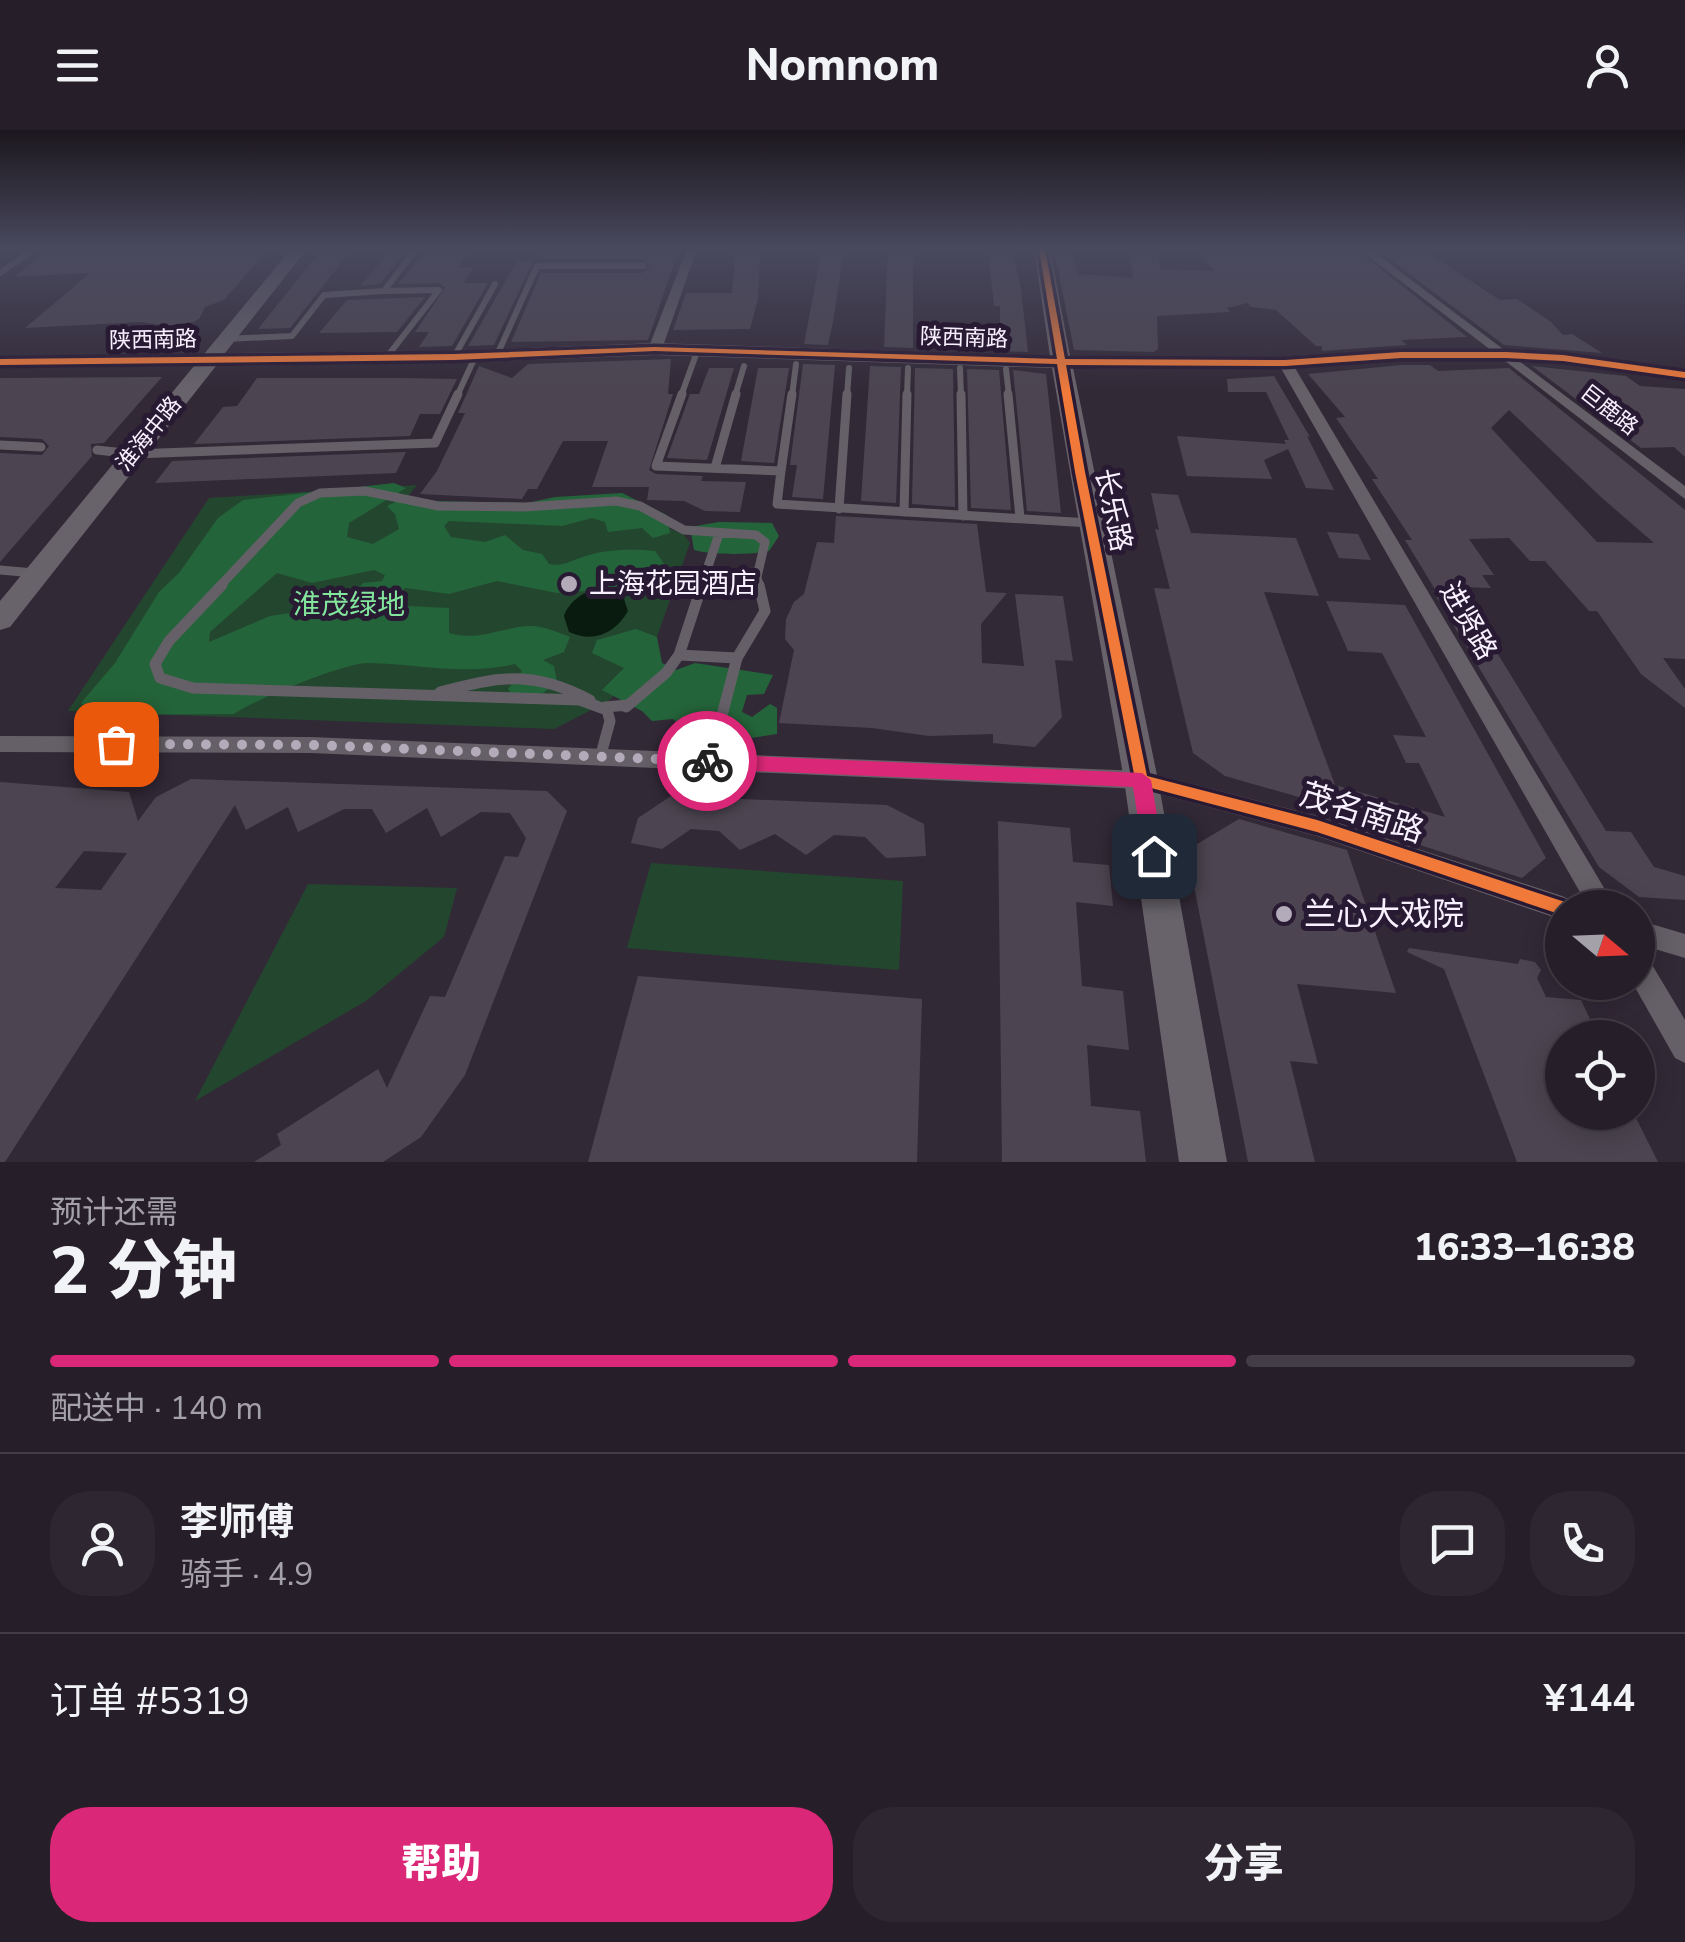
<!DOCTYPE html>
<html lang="zh">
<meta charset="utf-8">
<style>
body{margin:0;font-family:"Nunito Sans","Noto Sans SC",sans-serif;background:#2e2731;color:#f1f3f6;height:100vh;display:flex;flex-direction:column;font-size:38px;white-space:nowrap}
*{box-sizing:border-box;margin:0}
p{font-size:32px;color:#a4a2a8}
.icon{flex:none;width:55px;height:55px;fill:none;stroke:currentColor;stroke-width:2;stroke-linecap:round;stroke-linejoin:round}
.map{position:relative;height:1032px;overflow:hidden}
.details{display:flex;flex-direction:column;background:#261f29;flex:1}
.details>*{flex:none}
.needle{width:65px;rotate:109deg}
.tools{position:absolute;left:1545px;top:760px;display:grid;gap:20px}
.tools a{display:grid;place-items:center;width:110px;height:110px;border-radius:50%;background:#261f29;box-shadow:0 5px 25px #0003,0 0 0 2px #423d46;font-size:50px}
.pin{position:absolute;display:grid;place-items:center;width:85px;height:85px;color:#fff;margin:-42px;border-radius:20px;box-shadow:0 5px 15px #0006}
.courier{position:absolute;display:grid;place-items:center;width:100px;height:100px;margin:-50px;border:8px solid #db2777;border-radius:50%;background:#fff;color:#222;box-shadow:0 2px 12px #0007}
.summary em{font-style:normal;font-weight:800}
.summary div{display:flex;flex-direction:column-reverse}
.summary{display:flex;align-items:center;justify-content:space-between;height:170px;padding:0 50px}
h1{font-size:65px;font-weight:800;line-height:75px}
.bar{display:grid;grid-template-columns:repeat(4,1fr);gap:15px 10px;align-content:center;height:120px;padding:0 50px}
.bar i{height:12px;border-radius:8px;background:#423d46}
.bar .on{background:#db2777}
.bar p{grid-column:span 4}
.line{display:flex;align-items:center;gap:25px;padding:0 50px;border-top:2px solid #423d46}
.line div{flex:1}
.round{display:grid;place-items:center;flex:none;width:105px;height:105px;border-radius:40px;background:#2e2731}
.primary-button{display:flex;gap:20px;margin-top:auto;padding:20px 50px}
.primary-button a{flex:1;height:115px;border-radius:40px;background:#db2777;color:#fff;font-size:40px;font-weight:800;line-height:115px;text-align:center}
.primary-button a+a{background:#2e2731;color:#f1f3f6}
header{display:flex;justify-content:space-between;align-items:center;height:130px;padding:0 50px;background:#261f29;font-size:45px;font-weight:800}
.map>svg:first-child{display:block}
</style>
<header><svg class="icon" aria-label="menu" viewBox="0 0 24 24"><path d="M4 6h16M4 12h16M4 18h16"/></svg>Nomnom<svg class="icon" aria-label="person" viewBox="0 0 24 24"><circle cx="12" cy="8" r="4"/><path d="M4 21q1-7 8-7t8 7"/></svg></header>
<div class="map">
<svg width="1685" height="1032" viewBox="0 0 1685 1032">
<rect width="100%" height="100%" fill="#322937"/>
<path fill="#23472e" d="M417 355 404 371 637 383 684 405 690 413 646 538 607 572 554 599 68 581 209 368Z
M651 733 903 751 899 840 627 818Z
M308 754 457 758 444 807 366 871 195 971Z"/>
<path fill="#24643a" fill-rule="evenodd" d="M394 353 406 358 349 393 347 407 373 414 399 399 395 384 387 376 408 366 432 371 527 373 555 367 622 363 667 385 670 403 653 408 642 398 608 402 605 392 592 388 562 396 449 391 444 396 451 407 485 412 505 405 523 420 542 424 549 434C566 437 573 429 589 425 609 419 634 419 655 421L677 452 655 465 618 459 557 463 497 451 449 464 406 458 389 466 386 475 449 478V503C479 512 501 497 530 496 544 496 557 502 570 507L564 522 543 530 554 536 557 552 543 563 514 568 508 559 522 541 515 534C465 546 420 534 369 533 346 532 253 570 234 584L96 585 81 573 115 533 159 462 179 443 218 388 243 370ZM374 440 385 445 382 451 363 453 344 475 270 486 209 512 210 502 277 443 312 453Z
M719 392 772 393 779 406 769 421C751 425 712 425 694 420L690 397Z
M636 499 657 507 662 533 676 540 695 533 773 545 764 564 747 565 742 582 752 587 770 574 777 578V604L751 608 738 600 691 605 673 589 652 591 642 581 602 560 624 538 592 523 597 510Z"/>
<path fill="#081b0e" d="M609 457 627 462 624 469 628 481C615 504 593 513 569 502L564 486C570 468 591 457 609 457Z"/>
<path fill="#4c4551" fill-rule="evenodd" d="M50 119H268L224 170 205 177 199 189 193 192 167 196 141 192 25 198 90 143 14 147Z
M322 119H352L290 198 258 199Z
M546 119H679L648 210 511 212 541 143H643L650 137 643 129H538Z
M736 119H760L758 169 750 199 673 200 686 163H732Z
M822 119H844L833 192 828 215 804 214Z
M888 119H913V218L884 217Z
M988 119H1012L1021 159 1028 222 1000 221V176H994Z
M1054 119H1071L1078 144 1133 148 1129 119 1157 121 1161 139 1215 141 1193 119 1221 122 1355 119 1467 207 1401 210 1407 215 1322 221V216H1316L1276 180 1251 177 1248 173 1227 178 1230 182 1157 186 1158 219 1154 222 1074 220Z
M1376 119H1422L1500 170 1517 169 1551 192 1563 205 1572 204 1602 223 1504 215Z
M469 121 458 138 474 137 464 153H488L452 216 419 217 429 202H415L445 158 439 153 398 154 425 122Z
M387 125H403L380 154 360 156Z
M517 131H533L494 215 468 216Z
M425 167 397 202 319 203 347 170Z
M671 229 668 264H673L649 340 656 344 703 346 701 351 746 352 740 382 705 381 684 371 647 370 649 357H592L608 311H563L537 359H528L522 369 420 364 437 341 465 283H458L479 236 512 248 528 234Z
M803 234 835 235 823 369 792 367 797 335H790Z
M1401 235H1430L1438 241 1509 238 1685 380V529L1663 528 1685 559V578L1641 544 1597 481H1589L1545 431H1530L1509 408 1469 409 1494 445H1482L1491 458 1462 457 1499 517 1493 516 1606 701 1631 702 1654 737 1685 746V770L1639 767 1599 737 1433 461H1436L1405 410H1412L1372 349H1378L1336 288 1345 287 1308 244ZM1509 280 1601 367 1654 413 1597 412 1491 298Z
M870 236 901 237 896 373 861 371Z
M1532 236 1626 246 1640 256 1685 259V327L1674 317 1641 318Z
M709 238H734L707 330 667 328 690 264H699Z
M758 238H789L774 333 741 331Z
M915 238 953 239 955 377 912 374Z
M967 239 999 240 1011 380 971 378Z
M1013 240 1046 244 1061 383 1027 381Z
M1274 246 1310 307 1307 306 1334 360 1306 358 1288 319 1264 330 1272 349 1187 346 1177 306 1286 314 1284 310H1289L1266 262H1228L1227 249Z
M162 247 104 313 91 314 92 326 0 432V323L42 325 49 316 42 309 0 307V248Z
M257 248H402L457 249 440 284H420L410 306 194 314 223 277 237 276Z
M406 322 396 343 155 353 172 331Z
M1151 363 1178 365 1191 403 1296 408 1319 466 1264 462 1335 655 1445 687 1419 633H1406L1393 605 1426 607 1382 523 1348 521 1326 471 1405 475 1546 728 1522 748 1349 692 1344 680 1225 646 1193 623 1154 458 1170 459 1155 399 1159 400Z
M836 386 977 394 986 462 1007 463 981 494 982 533 1024 536 1015 464 1063 466 1073 531 1055 530 1062 587 1035 617 993 613V604L929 606 872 598 779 593 794 520 785 509 786 489 794 472 804 464 817 412 834 413Z
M1327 402 1358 404 1371 430 1339 428Z
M191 649 547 661 567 681 465 945 421 1007 383 1032H254L281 1015 277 1004 378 939 387 958 430 866 445 867 505 726 518 727 526 708 510 683 481 682 441 707 427 678 386 703 372 679H344L298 702 288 677 246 700 235 675 5 1032H0V652L129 662 138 691 156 667ZM84 721 127 723 101 760 55 758Z
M671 666 887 675 924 694 926 726 886 728 865 707 834 705 806 725 775 704 740 720 719 701 691 699 662 719 631 713 638 688Z
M1239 689 1347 720 1396 863 1297 854 1318 934 1290 931 1315 1032H1248L1187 720Z
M998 691 1070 698 1073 732 1109 735 1113 776 1076 772 1082 856 1123 861 1129 920 1087 915 1091 976 1140 981 1146 1032H1002Z
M1409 818 1518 834 1520 829 1535 832 1541 840 1537 848 1546 867 1581 870 1599 908H1562V982L1634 984 1658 1032H1517L1444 839 1407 822Z
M638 846 922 869 917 1032H588Z"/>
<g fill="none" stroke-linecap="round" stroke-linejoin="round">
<path stroke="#656067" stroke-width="6" d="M0 143 35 119
M384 161 439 160 386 228
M225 209 292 206 324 165 384 161 416 119
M498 223 537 136H643
M454 227 495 154
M960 238 961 266
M1006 239 1009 266
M457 266 476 225
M681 266 698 219
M735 266 744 236
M792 266 796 234
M847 266 849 238
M907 266 908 238"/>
<path stroke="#656067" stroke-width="9" d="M682 264 656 336 781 341 777 374 1090 393
M961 264 963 386
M1008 264 1020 388
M0 315 41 317
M97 320 133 324 435 313 458 264
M715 338 736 264
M781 341 792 264
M839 379 847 264
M904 382 907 264
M0 440 34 443
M706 445 757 447
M219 457 298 373 320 363 365 361 438 376 524 377 616 371 640 376 684 400 756 405 765 412 757 447 759 457
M701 457 719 404"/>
<path stroke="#656067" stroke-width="11" d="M222 455 169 511 155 534 160 548 193 558 580 570 607 580 610 591 600 628
M702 455 679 525 737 528
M440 562C500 546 533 540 590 570
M605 577 628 575
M626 577 666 543 679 525
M710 631 737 528 765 481 759 455"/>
<path fill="#656067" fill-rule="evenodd" d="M687 119H697L662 219 650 222 648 219Z
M1359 119H1370L1685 356V369Z
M1285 229 1292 233 1616 778H1589L1278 233Z
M0 606 311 607 1141 641 1317 686 1562 766 1571 770 1575 778H1562V790L1317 706 1141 659 311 623 0 622Z
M1638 790 1685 804V828L1638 814Z
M1638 824 1648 828 1685 890V933L1675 928 1632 852H1638Z"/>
<path fill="#68636b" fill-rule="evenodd" d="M291 119H307L225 223 454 221 655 213 1050 226 1034 119H1050L1070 226 1285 227 1401 219H1506L1563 222 1685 239V251L1563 234 1506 231H1401L1285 239 1073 238 1158 650 1227 1032H1179L1124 650 1052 238 655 225 454 233 216 236 10 497 0 500V471L194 236 0 238V226L204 224Z"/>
<defs>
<path id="cycleway" d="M1039 119H1045L1065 229 1285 230 1401 222H1506L1563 225 1685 242V248L1563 231 1506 228H1401L1285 236 1066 235 1085 342 1147 646 1317 690 1562 771 1568 773 1570 778H1562V785L1317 702 1136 654 1075 342 1057 234 655 221 454 230 0 235V229L454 224 655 217 1057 229Z"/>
</defs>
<use href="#cycleway" stroke="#291a33" stroke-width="7"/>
<use href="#cycleway" fill="#f17a3a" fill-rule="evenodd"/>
</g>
<linearGradient id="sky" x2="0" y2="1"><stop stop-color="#1c171e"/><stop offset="0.45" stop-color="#49495e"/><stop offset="1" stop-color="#49495e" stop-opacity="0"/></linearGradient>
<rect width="1685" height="263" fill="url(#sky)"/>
<path fill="#db2777" d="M707 624 1142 643 1151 650 1164 726 1154 735 1144 726 1133 657 707 639 698 631Z"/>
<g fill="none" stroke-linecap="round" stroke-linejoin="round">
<path stroke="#b3abb9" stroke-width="10" stroke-dasharray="0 18" d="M116 614 311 615 707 631"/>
</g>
<g fill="#b3abb9" stroke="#291a33" stroke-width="4">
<circle cx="569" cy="454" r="10"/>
<circle cx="1284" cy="784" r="10"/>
</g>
<g text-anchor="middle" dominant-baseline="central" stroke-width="10" stroke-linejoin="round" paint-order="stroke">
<g font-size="22" fill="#f8f1ff" stroke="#291a33">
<text transform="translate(964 208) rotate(2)">陕西南路</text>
<text transform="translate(153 210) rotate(-1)">陕西南路</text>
<text transform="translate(1609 280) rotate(38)">巨鹿路</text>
<text transform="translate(149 304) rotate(-51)">淮海中路</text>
</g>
<g font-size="28" fill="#f8f1ff" stroke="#291a33">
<text transform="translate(1113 380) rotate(78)">长乐路</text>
<text transform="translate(1468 491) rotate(60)">进贤路</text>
</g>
<g font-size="28" fill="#f8f1ff" stroke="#291a33" text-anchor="start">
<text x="589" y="454">上海花园酒店</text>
</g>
<g font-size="28" fill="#83e69d" stroke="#291a33">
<text x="349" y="475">淮茂绿地</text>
</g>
<g font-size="32" fill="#f8f1ff" stroke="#291a33">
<text transform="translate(1362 683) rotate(18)">茂名南路</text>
</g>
<g font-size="32" fill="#f8f1ff" stroke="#291a33" text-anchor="start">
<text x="1304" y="784">兰心大戏院</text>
</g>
</g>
</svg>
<div class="tools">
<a><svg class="needle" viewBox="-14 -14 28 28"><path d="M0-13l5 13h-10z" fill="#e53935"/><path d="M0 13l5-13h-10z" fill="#a4a2a8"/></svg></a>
<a><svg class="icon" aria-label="locate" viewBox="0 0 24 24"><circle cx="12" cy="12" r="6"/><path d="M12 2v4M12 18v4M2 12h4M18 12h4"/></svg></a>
</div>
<div class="pin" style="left:116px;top:614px;background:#ea580c"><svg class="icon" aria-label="bag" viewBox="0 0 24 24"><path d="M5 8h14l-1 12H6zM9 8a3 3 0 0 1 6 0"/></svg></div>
<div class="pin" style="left:1154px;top:726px;background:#1f2937"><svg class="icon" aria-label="home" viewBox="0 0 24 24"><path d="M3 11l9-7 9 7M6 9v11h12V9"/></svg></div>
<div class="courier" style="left:707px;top:631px"><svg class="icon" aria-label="bike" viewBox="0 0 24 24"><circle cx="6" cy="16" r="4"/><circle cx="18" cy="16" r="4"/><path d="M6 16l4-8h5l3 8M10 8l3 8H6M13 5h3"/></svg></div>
</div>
<section class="details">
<div class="summary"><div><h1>2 分钟</h1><p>预计还需</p></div><em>16:33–16:38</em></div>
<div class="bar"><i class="on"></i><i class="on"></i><i class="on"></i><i></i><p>配送中 · 140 m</p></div>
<div class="line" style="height:180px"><a class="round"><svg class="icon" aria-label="person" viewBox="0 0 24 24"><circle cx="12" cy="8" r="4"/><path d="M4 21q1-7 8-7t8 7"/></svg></a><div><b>李师傅</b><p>骑手 · 4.9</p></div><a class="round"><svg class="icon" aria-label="chat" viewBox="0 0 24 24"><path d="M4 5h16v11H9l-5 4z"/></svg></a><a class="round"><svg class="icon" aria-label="phone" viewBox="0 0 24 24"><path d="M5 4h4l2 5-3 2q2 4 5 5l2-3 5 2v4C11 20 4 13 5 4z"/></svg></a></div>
<div class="line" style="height:130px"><div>订单 #5319</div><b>¥144</b></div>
<div class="primary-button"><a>帮助</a><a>分享</a></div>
</section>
